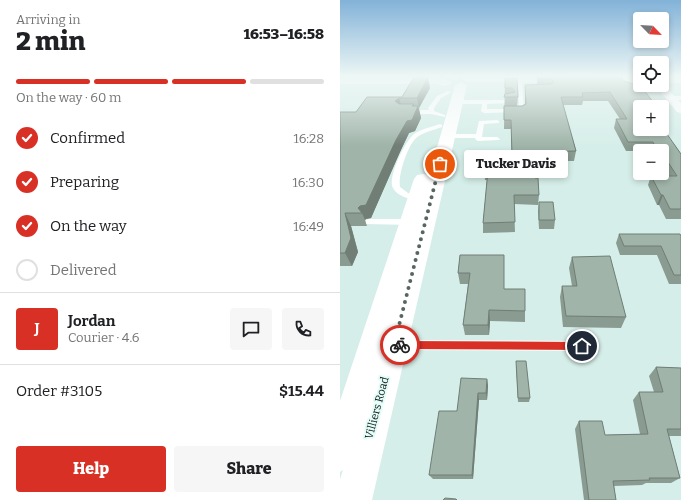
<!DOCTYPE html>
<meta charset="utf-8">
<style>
body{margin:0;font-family:Bitter,serif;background:#f6f6f6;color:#202124;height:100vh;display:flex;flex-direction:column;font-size:15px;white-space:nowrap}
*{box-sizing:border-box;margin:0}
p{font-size:13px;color:#757577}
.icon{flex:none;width:22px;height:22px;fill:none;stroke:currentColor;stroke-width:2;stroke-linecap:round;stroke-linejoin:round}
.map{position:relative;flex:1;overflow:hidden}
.panel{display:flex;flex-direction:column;background:#fff;width:340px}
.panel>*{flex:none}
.needle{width:26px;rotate:115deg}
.fabs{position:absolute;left:293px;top:12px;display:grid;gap:8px}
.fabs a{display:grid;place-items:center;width:36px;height:36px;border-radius:4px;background:#fff;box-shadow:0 2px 6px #0003;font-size:20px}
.pin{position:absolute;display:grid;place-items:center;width:34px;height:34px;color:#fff;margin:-17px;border:2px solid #fff;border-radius:50%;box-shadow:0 1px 4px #0007}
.courier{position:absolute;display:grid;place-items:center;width:40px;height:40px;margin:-20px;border:3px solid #d93025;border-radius:50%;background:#fff;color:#222;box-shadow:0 1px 5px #0007}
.bubble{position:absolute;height:28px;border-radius:4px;background:#fff;box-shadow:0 2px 6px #0003;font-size:13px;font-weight:800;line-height:28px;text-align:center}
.overview em{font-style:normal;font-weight:800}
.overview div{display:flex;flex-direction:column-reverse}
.overview{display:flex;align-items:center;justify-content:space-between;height:68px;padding:0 16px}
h1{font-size:26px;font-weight:800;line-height:30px}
.bar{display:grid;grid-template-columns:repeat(4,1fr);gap:6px 4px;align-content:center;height:48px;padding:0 16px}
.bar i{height:5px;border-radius:3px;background:#e0e0e0}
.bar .on{background:#d93025}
.bar p{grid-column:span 4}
.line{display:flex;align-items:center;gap:10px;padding:0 16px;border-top:1px solid #e0e0e0}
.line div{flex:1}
.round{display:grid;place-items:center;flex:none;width:42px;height:42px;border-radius:4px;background:#f6f6f6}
ol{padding:0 16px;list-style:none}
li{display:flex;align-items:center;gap:12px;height:44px}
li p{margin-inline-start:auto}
li .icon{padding:4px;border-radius:50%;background:#d93025;color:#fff;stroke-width:4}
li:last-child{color:#757577}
li i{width:22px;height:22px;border:2px solid #e0e0e0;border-radius:50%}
.primary-button{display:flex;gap:8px;margin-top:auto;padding:8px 16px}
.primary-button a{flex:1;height:46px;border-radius:4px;background:#d93025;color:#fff;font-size:16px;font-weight:800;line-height:46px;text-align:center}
.primary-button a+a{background:#f6f6f6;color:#202124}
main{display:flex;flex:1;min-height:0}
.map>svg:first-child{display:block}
</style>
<main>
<section class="panel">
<div class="overview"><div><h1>2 min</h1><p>Arriving in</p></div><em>16:53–16:58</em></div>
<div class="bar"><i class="on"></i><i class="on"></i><i class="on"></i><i></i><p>On the way · 60 m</p></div>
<ol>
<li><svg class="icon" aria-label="check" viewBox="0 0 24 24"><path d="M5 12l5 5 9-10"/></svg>Confirmed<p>16:28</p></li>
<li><svg class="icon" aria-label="check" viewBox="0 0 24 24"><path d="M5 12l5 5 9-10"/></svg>Preparing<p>16:30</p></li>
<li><svg class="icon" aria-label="check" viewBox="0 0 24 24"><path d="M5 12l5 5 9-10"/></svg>On the way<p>16:49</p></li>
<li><i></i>Delivered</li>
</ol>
<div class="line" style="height:72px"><b class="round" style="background:#d93025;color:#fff">J</b><div><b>Jordan</b><p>Courier · 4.6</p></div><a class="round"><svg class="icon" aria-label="chat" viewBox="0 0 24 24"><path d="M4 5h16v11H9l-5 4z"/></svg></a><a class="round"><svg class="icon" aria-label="phone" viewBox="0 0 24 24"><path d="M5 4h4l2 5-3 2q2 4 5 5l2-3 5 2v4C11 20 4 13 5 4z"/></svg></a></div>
<div class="line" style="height:52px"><div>Order #3105</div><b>$15.44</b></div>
<div class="primary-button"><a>Help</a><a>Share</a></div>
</section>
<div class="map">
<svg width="341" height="500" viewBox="0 0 341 500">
<rect width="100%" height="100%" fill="#d6eee9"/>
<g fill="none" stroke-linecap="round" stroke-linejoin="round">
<path fill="#fff" fill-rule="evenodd" d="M178 79 182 80 184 112 144 113 141 111 142 104H116L113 102 116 100H171L173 101V103L147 104V109H179Z
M108 91 112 92 101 98 94 108V111L105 115V117L91 114H68L65 112 68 110H89L88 108 97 96Z
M341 96V100H331L328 98 331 96Z
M157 120 159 121V123L144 124 142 137H157L160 139 159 140 138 141 136 140 135 138H107L104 136 107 134H136L139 121Z
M100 124 102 125V127C94 130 83 132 76 138 67 147 58 175 60 187L68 193 81 199 77 201C69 199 57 196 53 188 47 178 65 141 74 134 81 129 91 127 100 124Z
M29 219H71L75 222 71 225 26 224 25 222 26 220Z
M55 340 242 341 246 342 248 346 246 350 242 351 55 350 51 349 49 345 51 341Z"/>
<path fill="#fff" fill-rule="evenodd" d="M118 76 114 80 110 77V76Z
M322 83 341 103V113L337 112 315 85H322Z"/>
<path fill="#fff" fill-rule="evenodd" d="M125 76 300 77V83L128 82 122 79Z
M322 77H341V83H322Z
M0 78H96L110 81 112 83 106 86 96 84H0Z
M121 82 127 85 32 500H0V479L3 470 0 472V401L74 179 77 175 83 174 89 175 115 85Z"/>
</g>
<path fill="#8a9b91" d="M197 76 284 81 313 102 312 107H300L341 154V219H326L319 205H317L308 185 311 176H327L322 168V151H286L274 128 276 119H280L268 101H243L242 105H223L236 151 234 161H194L195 178 199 195 198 205 174 204 175 232 143 233V223L147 180H145L144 170 162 159 172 156 171 129H164L165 78 178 97 177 106H182L185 104V85L197 84Z
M90 88 79 108 81 118 75 131 69 133 60 152 31 218 26 219 25 220 27 226H11L18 252 12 266H0V112H16L27 97H62Z
M199 202 215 220 214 229H199L198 211Z
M279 234 341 236V284H329L317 255H280L276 243Z
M120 255 164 289 185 311V322L150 321 149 335H125L123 325 128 284H120L118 273Z
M232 257 286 317 281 328 223 327 220 297 222 286H232L229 268Z
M176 365 190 398 189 402H178Z
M316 367 341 368V436H329L340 478 331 483H306L302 485 274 486 276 500H244L235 429 239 421 265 435 300 434 293 400 299 392H314L309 376Z
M147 379 148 386 147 400H139L133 479H93L89 475 117 411Z"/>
<path fill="#707e76" d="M88 77 90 88 79 108 77 98Z
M59 98 62 108 55 101Z
M74 104 75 113 78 106 81 118 75 131 69 133 60 152 31 218 26 219 25 220 22 213 18 208 56 140Z
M321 195H323L319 205H317Z
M5 213 11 226 18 252 12 266 5 253Z
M149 310 150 321 149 335 148 325Z
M147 379 148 386 147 400 146 393Z
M138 393 139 400 133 479 132 475Z"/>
<path fill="#a0b4a9" stroke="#707e76" d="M197 76 281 77 284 81 301 86 313 102H305L308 107H300V129H322V127L341 154V209H330L323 195H321L311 176H337L322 153V151H321L320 150H317L313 142H288L276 119H287L270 92 242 93 243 97H221L236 151 193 152 195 178H198L199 195H174L175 222 143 223 148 170H144L146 159H162V156H172L171 120H164V106H182L186 104 185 85 211 84 214 82 211 79H197Z
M74 77H88L77 98H59L55 101 59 104H74L72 106H78L72 120 67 121 56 140 26 205 20 206 18 208 22 213H5L11 238 5 253H0V112H16L27 97H62Z
M165 78H177L178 97H164L165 94 175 92 172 88H165Z
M199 202H213L215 220H199Z
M279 234H340L341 236V275H334L321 246H284Z
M120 255H164V289H185V311L149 310 148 325H123L130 273H118Z
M270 256 286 317 226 316 222 286H237L232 257Z
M176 361H186L190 398H178Z
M316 367 341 368V429H327L340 478H309L310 480 273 481 276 500H249L239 421H262L265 435 308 434 299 392H323Z
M121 378 147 379 146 393H138L132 475H89L99 411H117Z
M105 498 116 499 117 500H103Z"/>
<linearGradient id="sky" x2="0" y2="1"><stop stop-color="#82b2d8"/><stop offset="0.52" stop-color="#edf7f5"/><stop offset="1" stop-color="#edf7f5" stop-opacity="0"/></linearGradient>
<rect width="341" height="146" fill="url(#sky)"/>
<path fill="#d93025" d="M60 341 242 342 246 346 242 350 60 349 55 345Z"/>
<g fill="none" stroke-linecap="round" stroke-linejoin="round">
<path stroke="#576662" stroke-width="4" stroke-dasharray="0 7.2" d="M60 345H54L100 164"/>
</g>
<g text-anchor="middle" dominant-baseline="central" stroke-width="4" stroke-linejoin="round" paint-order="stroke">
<g font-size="11" fill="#131c1a" stroke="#e3fcf7">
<text transform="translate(37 408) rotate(-75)">Villiers Road</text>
</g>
</g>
</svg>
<div class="fabs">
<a><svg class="needle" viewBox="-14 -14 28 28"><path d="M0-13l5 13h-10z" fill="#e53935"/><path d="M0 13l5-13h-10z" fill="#757577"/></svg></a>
<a><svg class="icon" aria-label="locate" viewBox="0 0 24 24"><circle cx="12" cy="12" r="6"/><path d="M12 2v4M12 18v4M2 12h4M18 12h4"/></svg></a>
<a>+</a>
<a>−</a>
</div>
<div class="pin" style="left:100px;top:164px;background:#ea580c"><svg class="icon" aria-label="bag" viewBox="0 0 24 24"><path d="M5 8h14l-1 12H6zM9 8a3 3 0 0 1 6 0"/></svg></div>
<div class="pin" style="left:242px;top:346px;background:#1f2937"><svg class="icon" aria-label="home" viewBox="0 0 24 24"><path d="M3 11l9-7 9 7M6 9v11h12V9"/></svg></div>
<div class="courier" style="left:60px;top:345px"><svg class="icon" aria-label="bike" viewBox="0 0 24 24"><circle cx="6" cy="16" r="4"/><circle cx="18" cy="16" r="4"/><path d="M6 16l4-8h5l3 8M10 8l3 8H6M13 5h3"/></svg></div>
<div class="bubble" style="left:124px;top:150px;width:104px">Tucker Davis</div>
</div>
</main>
